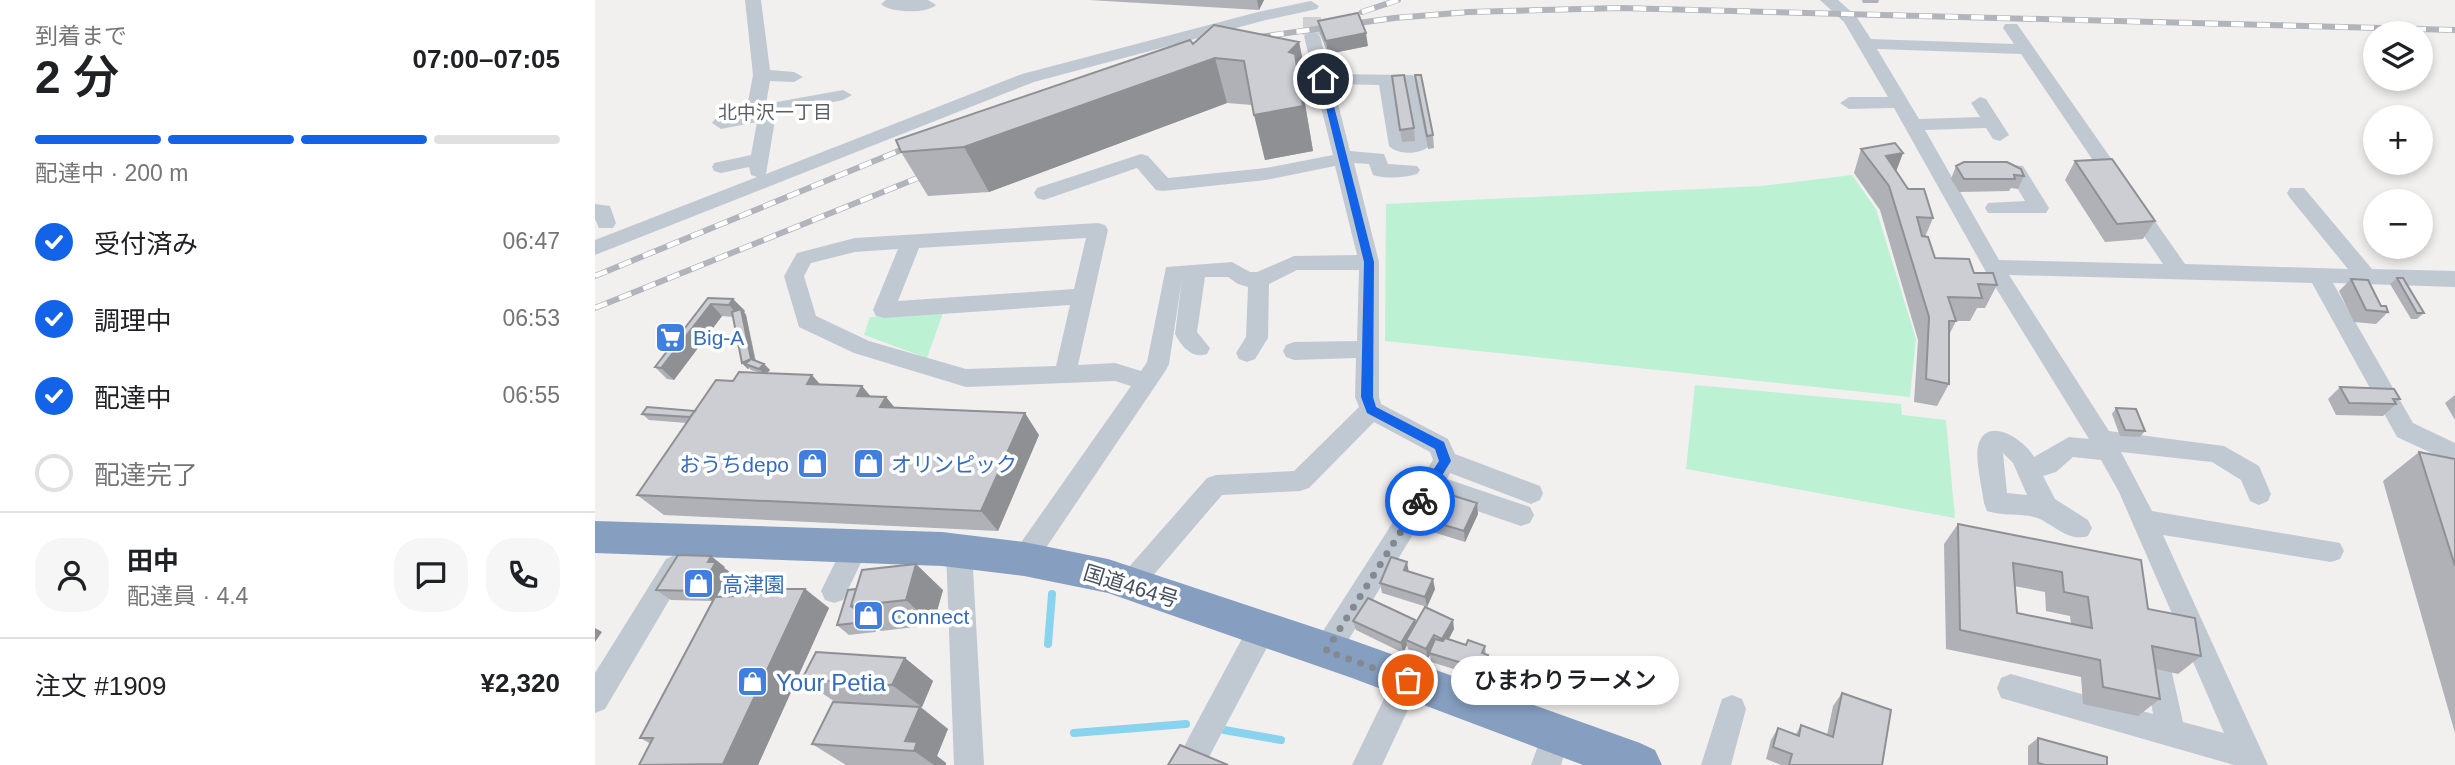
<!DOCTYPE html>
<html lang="ja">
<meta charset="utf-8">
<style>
body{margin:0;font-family:Arial,"Noto Sans JP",sans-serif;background:#f6f6f6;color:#202124;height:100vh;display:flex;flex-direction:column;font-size:26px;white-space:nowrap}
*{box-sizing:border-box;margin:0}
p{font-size:23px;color:#757577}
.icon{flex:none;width:38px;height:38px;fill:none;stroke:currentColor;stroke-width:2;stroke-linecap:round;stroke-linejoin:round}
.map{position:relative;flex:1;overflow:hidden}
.drawer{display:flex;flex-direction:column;background:#fff;width:595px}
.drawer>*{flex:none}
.controls{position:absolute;left:1768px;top:21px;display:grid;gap:14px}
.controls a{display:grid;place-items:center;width:70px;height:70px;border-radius:50%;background:#fff;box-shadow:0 4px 10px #0003;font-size:35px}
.pin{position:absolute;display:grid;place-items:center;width:60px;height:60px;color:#fff;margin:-30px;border:4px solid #fff;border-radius:50%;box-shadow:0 2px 7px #0007}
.courier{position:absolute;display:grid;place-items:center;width:70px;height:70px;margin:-35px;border:5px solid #1363e9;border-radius:50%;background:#fff;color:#222;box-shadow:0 2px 9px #0007}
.bubble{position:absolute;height:49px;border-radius:24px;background:#fff;box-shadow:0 4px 10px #0003;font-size:23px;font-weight:600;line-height:49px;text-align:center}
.overview em{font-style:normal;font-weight:600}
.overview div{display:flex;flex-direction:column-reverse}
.overview{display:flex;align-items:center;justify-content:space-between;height:119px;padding:0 35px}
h1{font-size:46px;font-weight:600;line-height:52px}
.bar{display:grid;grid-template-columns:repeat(4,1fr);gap:10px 7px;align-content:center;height:84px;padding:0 35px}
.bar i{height:9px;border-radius:5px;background:#e0e0e0}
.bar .active{background:#1363e9}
.bar p{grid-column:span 4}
.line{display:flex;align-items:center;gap:18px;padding:0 35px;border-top:2px solid #e0e0e0}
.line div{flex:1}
.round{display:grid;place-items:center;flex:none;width:74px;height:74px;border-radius:28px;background:#f6f6f6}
ol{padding:0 35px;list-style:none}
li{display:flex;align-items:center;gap:21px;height:77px}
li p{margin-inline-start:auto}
li .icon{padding:7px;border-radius:50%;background:#1363e9;color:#fff;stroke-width:4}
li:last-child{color:#757577}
li i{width:38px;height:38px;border:4px solid #e0e0e0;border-radius:50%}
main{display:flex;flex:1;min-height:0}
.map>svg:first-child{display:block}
</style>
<main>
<section class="drawer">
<div class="overview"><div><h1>2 分</h1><p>到着まで</p></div><em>07:00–07:05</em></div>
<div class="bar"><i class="active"></i><i class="active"></i><i class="active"></i><i></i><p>配達中 · 200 m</p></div>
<ol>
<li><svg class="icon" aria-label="check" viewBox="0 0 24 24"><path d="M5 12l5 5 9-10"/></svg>受付済み<p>06:47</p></li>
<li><svg class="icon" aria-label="check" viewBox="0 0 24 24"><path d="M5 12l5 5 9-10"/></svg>調理中<p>06:53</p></li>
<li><svg class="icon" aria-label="check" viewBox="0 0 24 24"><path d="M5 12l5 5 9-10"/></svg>配達中<p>06:55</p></li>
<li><i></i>配達完了</li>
</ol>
<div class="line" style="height:126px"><a class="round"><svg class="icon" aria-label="person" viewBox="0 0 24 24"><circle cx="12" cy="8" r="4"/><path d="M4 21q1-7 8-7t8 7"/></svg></a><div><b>田中</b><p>配達員 · 4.4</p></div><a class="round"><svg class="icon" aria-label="chat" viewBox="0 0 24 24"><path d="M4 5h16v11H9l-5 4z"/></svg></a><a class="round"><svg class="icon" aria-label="phone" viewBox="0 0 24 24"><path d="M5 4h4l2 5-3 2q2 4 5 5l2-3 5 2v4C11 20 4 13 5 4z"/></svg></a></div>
<div class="line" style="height:91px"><div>注文 #1909</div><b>¥2,320</b></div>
</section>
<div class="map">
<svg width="1860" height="765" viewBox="0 0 1860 765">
<rect width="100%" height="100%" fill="#f2efef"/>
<path fill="#bdf1d4" d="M1257 175 1281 209 1321 339 1315 397 790 341 791 204 1166 186Z
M348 313 332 358 269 335 275 317Z
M1100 385 1306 404 1307 415 1351 420 1360 518 1091 469Z"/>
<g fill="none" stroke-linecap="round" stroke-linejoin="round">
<path stroke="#88d4ef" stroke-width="8" d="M453 644 457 594
M629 730 686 740
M479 733 591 724"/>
<path stroke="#d0cfd2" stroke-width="18" stroke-dasharray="18 10" stroke-linecap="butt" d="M717 17V36"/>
<path fill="#c0c9d2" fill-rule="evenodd" d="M150 0H166L175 70 199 72 208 77 199 82 175 81 171 104 248 90 257 95 248 100 181 114 171 174 427 74 663 12 716 1 724 6 722 9 671 20 439 82 0 255V240L162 177 156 175 154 167 126 173 119 171 117 167 119 163 156 155 162 122 126 129 117 123 120 119 156 111 152 107 158 75Z
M291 0H333L341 5C332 14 295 13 286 4Z
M1225 0H1243L1261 16 1276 39 1419 44 1408 28 1410 24H1422L1590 264 1753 269 1695 198 1692 193 1695 188H1709L1777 269 1860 271V287L1738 283 1818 423 1860 443V464L1802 437 1717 283 1414 275 1514 431 1629 446 1664 466 1676 494 1673 501 1664 505 1655 501 1646 480 1617 462 1526 452 1557 511 1745 543 1749 551 1745 559 1736 562 1568 535 1673 765H1639L1406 698 1402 688 1406 678 1416 674 1558 714 1551 673 1555 664 1565 660 1575 664 1588 722 1629 733 1524 492 1506 460 1478 457 1461 472 1448 476 1460 499 1493 520 1497 528 1493 536C1476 542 1462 528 1447 520 1433 512 1409 517 1392 511L1389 503C1387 488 1380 460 1383 446 1391 414 1430 440 1439 457L1474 437 1494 439 1391 272 1299 108 1254 109 1245 103 1254 97H1293L1249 22ZM1282 49 1426 54 1568 264 1404 260 1330 130 1391 128 1398 139 1405 141 1414 135 1391 99 1385 97 1376 103 1385 117 1324 119ZM1408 453 1418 463 1432 495 1412 493Z
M717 31 725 36 735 74 817 75 826 80 834 146C826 155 802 155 794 146L784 85 738 84 755 151 789 154 793 164 822 166 825 170 822 174C809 178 791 179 778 175L774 164 759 163 784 262V397L786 404 853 439 860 454 945 486 948 493 945 500 936 504 855 473 852 479 935 507 939 515 935 523 926 526 841 497 741 660 731 664 721 660 717 651 721 642 838 460 835 452 779 422 714 488 705 491 627 495 544 592 535 596 526 592 522 584 526 576 612 478 621 475 699 471 764 407 760 397 761 358 699 360 691 357 688 351 691 345 699 342 762 341 764 270H702L674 284 673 338 660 359 652 362 644 359 641 353 651 337 653 287 643 284 633 277H610L602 332 615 348 612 354C597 359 587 347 580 334L587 279 574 364 571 370 438 567 429 571 420 567 416 559 420 551 536 386 520 381 371 387 259 353 204 327 189 276 202 253 260 238 503 223 510 225 513 230 483 365 520 363 546 371 552 362 571 267 637 262 655 272H662L699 256 762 255 740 166 671 180 568 191 561 190 542 168 449 200 442 198 439 193 442 188 546 154 553 156 573 178 671 168 738 155 722 91H711L708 87 719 77 709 36ZM802 85H809L815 140H811ZM491 238 479 289 303 301 324 248ZM303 249 278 310 281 316 289 318 475 305 461 366 371 369 274 341 221 316 209 276 216 263 260 252Z
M1404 164 1428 166 1454 208 1451 213H1393L1390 208 1393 203 1430 201 1415 176 1397 174 1394 170 1397 166Z
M0 204 15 206 21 223 18 228H4L0 219Z
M261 535 270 538 274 546 248 600 239 603 230 600 226 591 252 538Z
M364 540 373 543 377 551 389 765H359L351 551 355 543Z
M80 555 89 559 93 567 89 575 10 709 0 713V673L71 559Z
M667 616 677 620 681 629 677 638 614 757 604 762 594 757 589 747 594 737 657 620Z
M813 666 823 670 827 680 787 765H757L803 670Z
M1137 695 1147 699 1151 709 1136 765H1106L1127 699Z
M961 720 971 724 975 734 966 765H936L951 724Z"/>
<path fill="#869ec0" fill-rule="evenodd" d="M0 521 347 532 429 542 513 559 757 640 1045 743 1060 750 1067 765H988L757 678 513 593 429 576 347 566 0 553Z"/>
<defs>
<path id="rail" d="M767 12 803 0
M650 39 799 18 874 12 1025 8 1860 30
M0 276 323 143
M0 308 340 171"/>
</defs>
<use href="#rail" stroke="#b1b4ba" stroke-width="6"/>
<use href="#rail" stroke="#fff" stroke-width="4.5" stroke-dasharray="13" stroke-linecap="butt"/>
</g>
<path fill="#afb1b6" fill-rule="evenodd" d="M494 0H669L664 10Z
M1267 0H1284L1283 3H1268Z
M723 21 773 46 733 54 725 34Z
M704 42 713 86 708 92 718 151 670 160 657 105 632 103 394 192 333 196 306 152 598 44Z
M820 75 838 135 839 148 833 149 821 88Z
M798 89 819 128 820 141 807 142Z
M1266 149 1308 153 1301 171 1313 189 1338 218 1330 237 1340 258 1379 273 1402 285 1390 308H1382L1375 321H1361L1354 335V384L1342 406 1319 402 1323 340 1285 210 1259 173Z
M1480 161 1560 221 1548 239 1510 242 1470 180Z
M1361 166 1429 176 1423 189 1416 188 1414 191 1364 192 1356 179Z
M1802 278 1829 313 1822 319H1816L1795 284Z
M1756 279 1793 312 1781 324 1759 322 1744 291Z
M113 298 138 299 150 311 149 312 151 315 161 361 169 364 175 370 171 374 225 384 267 386 275 396 291 397 299 408 444 435 403 531 69 515 42 495 92 423 54 420 47 414 100 411 138 381 166 373 156 370 154 368 153 369 147 363 138 317 127 316 79 380 72 379 60 367Z
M1745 387 1805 399 1801 403V404L1788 416 1741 415 1733 399Z
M1860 395V420L1850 403Z
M1521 408 1550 431 1545 437 1525 436 1517 414Z
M1824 452 1860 459V733L1788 481Z
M883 514 870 542 825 528 823 517Z
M1363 524 1553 609 1606 656 1583 674 1561 669 1565 699 1543 716 1488 704 1486 677 1351 649 1349 544ZM1419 586 1450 592 1451 611 1475 616 1476 624 1422 613Z
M130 567 129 568 135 572 121 597 144 596 210 589 234 608 163 765H44L56 744 45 738 117 601 76 600 61 590Z
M814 571 840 589 832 607 787 593 785 583Z
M253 590H348L338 625 286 631 282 628 280 632 254 635 242 625Z
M820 620 821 623 859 629 854 639 871 645 890 646 891 654 893 655 894 664 888 678 836 662 835 655 833 658 813 649 812 645 808 653 761 630 758 621Z
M310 658 338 681 327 707H326L353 729 342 756 351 763V765H251L217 744 240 702 207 679Z
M1247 693 1287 765H1186L1171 759 1176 740 1183 728 1201 734 1206 725 1232 735 1238 706Z
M1443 738 1512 765H1433V746Z"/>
<path fill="#8f9094" d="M662 0H669L664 10Z
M771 33 773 46 733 54 731 41Z
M704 42 713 86 708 92 718 151 670 160 659 115 694 52Z
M620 58 632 103 394 192 369 147Z
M1308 153 1299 177 1291 156Z
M138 299 150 311 149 312 151 315 161 366 150 364 154 368 153 369 147 363 145 317 134 305Z
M116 304 127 316 79 380 66 368Z
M169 364 175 370 170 375 164 369Z
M217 375 237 398 212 384Z
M267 386 286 409 262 396Z
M291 397 309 419 285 407Z
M430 413 444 435 403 531 386 511Z
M882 503 883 514 870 542 869 531Z
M116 556 130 567 129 568 135 572 119 602 104 591 113 562Z
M812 562 814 573 809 570Z
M321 564 348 590 338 625 311 600Z
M838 579 840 589 832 607 830 597Z
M210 589 234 608 163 765H129L128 764Z
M270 618 282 628 280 632 269 622Z
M820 620 822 630 811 640 812 645 808 653 806 643Z
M858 620 859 629 848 649 847 639Z
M0 628 7 632 0 642Z
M839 635 840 645 834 653 835 655 833 658 831 649Z
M893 655 894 664 888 678 887 669Z
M310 658 338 681 327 707 297 685Z
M325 707 353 729 342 756 351 763V765H339L319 751 310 741Z"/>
<path fill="#ccced4" stroke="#8f9094" stroke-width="2" fill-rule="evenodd" d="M763 13 771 33 731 41 723 21Z
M619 25 704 42 694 52 700 54 708 106 659 115 649 61 620 58 369 147 306 152 301 140 595 40 598 44Z
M809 75 819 128 805 130 797 76Z
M820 75H826L838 135 832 136Z
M1300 143 1308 153 1291 156 1313 189H1329L1338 218 1322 217 1327 236 1333 237 1340 258 1374 259 1379 273H1398L1402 285 1383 284 1387 298 1353 297 1361 321H1354V384L1331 379 1334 317 1294 186 1266 149Z
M1517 159 1560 221 1522 224 1480 161Z
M1369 162H1412L1426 169 1429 176 1419 175 1420 179H1369L1361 166Z
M1802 278H1808L1829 313H1822Z
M1756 279 1773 280 1786 306H1791L1793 312 1771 310Z
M113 298 138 299 134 305 116 304 66 368 60 367Z
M146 309 156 359 147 363 137 312Z
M156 359 169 364 164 369 150 364Z
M144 372 217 375 212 384 267 386 262 396 291 397 285 407 430 413 386 511 42 495 121 380 138 381Z
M1745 387 1799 389 1805 399H1798L1801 404 1754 403Z
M52 407 100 411 95 417 47 414Z
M1521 408 1541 409 1550 431 1530 430Z
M1824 452 1860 459V566Z
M837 489 882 503 869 531 823 517Z
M1363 524 1546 560 1553 609 1600 618 1606 656 1557 646 1565 699 1508 687 1505 660 1365 630ZM1418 563 1467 572 1469 592 1493 597 1497 628 1422 613Z
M83 555 116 556 113 562H121L104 591 61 590Z
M796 557 812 562 809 570 838 579 830 597 785 583Z
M321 564 311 600 256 606 267 570Z
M148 589H210L128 764 44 765 58 738H45L120 597 144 596Z
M261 589 256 606 270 618 269 622 242 625 253 590Z
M773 598 820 620 806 643 758 621Z
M830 607 858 620 847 639 839 635 831 649 811 640Z
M850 638 871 645 873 640 890 646 887 653 893 655 887 669 834 653 840 639 848 641Z
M221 652 310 658 297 685 207 679Z
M1247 693 1296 710 1287 765H1194L1197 754 1178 747 1183 728 1204 736 1206 725 1238 737Z
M238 702 325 707 310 741 322 742 319 751 217 744Z
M1443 738 1512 757V765H1450L1443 763Z
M585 745 633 765H573Z"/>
<path fill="#1363e9" d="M728 76 732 79 779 262 778 397 781 407 849 442 856 461 829 505 825 507 818 501 844 461 840 449 772 413 766 397 769 262 724 79Z"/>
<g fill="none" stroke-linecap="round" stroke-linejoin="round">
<path stroke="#838891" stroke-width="7" stroke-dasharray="0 12.6" d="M813 680 731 651 825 501"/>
</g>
<defs>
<symbol id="supermarket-square" viewBox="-11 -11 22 22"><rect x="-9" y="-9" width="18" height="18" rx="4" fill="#3f7fe0" stroke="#fff"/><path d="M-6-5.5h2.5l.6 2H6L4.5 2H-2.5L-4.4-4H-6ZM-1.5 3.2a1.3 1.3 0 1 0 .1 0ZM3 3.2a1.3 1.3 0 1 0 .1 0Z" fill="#fff"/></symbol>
<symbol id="shop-square" viewBox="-11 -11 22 22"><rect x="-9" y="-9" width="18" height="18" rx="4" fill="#3f7fe0" stroke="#fff"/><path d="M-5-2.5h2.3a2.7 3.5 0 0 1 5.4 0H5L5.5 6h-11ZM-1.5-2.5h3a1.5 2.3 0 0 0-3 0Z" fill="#fff"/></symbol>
</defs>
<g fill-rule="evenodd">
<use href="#supermarket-square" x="58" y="320" width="35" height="35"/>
<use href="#shop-square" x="200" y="446" width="35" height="35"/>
<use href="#shop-square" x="256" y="446" width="35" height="35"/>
<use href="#shop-square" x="86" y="566" width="35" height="35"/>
<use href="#shop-square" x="256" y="598" width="35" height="35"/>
<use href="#shop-square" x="140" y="664" width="35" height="35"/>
</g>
<g text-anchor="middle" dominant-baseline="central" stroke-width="7" stroke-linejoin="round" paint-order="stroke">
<g font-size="19" fill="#5c5f65" stroke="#fff">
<text x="180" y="112">北中沢一丁目</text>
</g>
<g font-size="21" fill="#366cbe" stroke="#fff" text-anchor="start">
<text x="98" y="337">Big-A</text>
<text x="194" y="464" text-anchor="end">おうちdepo</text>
<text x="296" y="464">オリンピック</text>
<text x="127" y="584">高津園</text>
<text x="296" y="616">Connect</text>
</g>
<g font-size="21" fill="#47515e" stroke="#fff">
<text transform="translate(536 586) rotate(17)">国道464号</text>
</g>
<g font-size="24" fill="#366cbe" stroke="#fff" text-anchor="start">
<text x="181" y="682">Your Petia</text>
</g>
</g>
</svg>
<div class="controls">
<a><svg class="icon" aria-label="layers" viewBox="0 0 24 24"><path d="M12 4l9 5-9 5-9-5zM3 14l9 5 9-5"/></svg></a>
<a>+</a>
<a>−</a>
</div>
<div class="pin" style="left:813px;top:680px;background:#ea580c"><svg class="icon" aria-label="bag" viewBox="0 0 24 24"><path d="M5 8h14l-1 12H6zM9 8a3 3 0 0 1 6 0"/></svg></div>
<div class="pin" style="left:728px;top:79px;background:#1f2937"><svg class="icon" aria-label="home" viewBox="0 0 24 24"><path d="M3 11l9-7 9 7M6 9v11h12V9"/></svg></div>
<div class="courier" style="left:825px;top:501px"><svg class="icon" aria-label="bike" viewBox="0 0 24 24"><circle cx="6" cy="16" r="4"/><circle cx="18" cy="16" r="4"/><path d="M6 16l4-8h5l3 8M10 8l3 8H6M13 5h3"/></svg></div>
<div class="bubble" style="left:856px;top:656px;width:228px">ひまわりラーメン</div>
</div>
</main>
